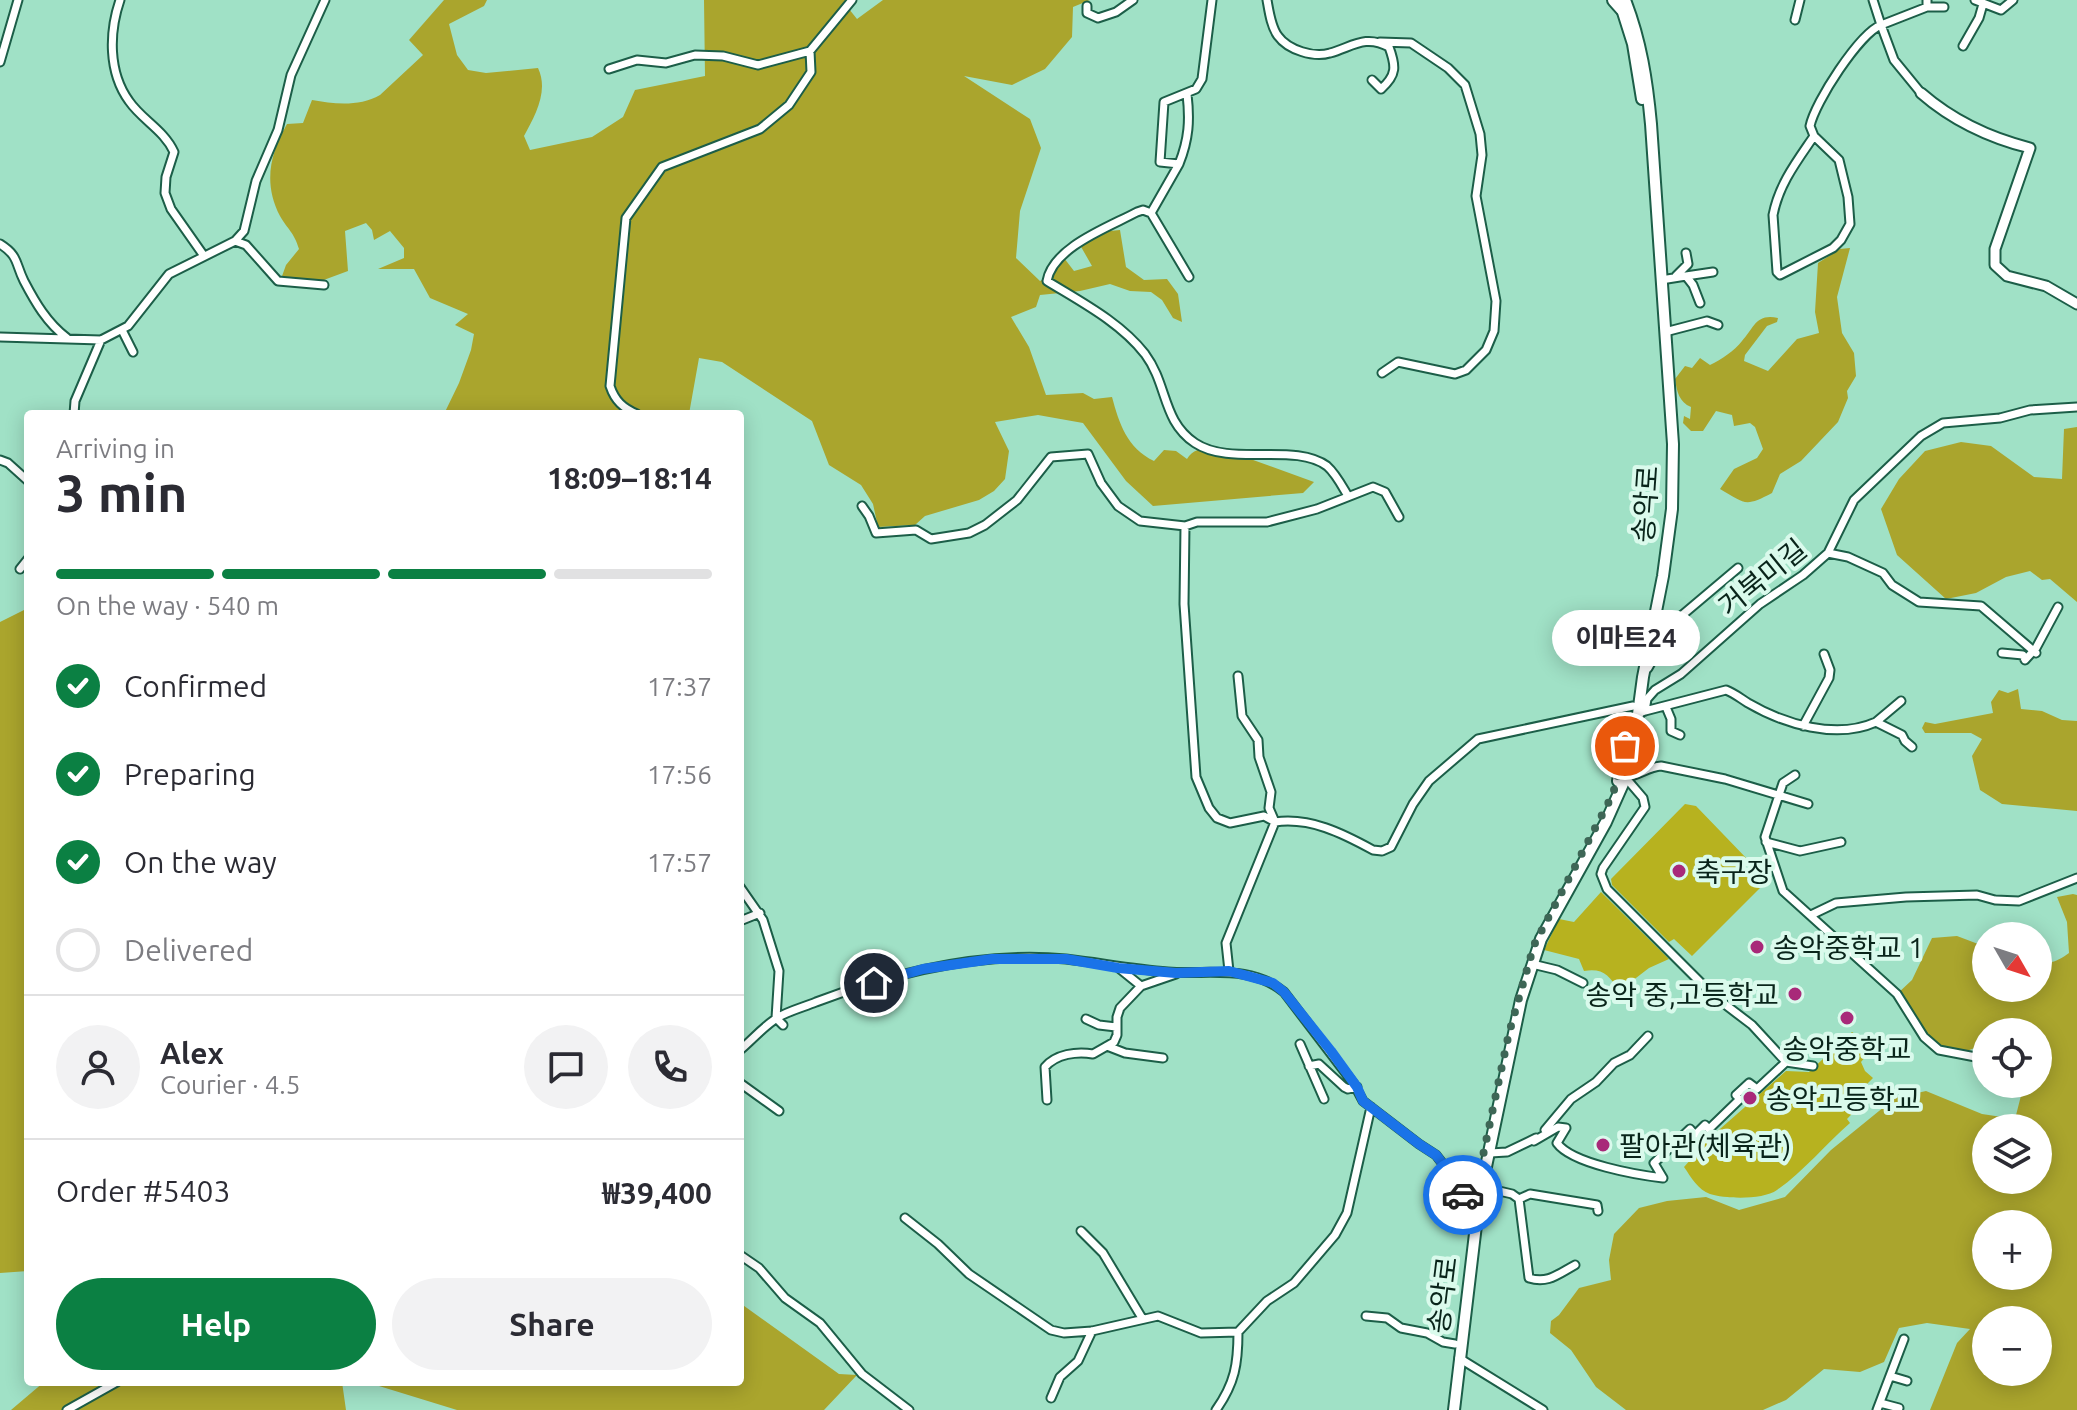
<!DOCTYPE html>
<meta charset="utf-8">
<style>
body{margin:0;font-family:Ubuntu,"Noto Sans KR",sans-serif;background:#f2f2f3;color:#2b2b33;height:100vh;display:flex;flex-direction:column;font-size:30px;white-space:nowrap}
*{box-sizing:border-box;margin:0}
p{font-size:26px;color:#7c7c81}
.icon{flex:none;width:44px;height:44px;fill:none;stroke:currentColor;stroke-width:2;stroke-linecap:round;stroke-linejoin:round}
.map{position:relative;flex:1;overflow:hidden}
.details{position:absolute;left:24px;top:410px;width:720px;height:976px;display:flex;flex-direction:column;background:#fff;border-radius:8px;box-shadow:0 4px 20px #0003}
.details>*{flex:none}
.needle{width:52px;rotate:129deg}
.buttons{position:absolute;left:1972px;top:922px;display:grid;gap:16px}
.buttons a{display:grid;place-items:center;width:80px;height:80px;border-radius:50%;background:#fff;box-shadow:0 4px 20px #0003;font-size:40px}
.pin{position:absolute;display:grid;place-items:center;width:68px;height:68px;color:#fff;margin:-34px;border:4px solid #fff;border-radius:50%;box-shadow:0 2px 8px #0007}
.courier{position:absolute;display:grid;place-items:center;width:80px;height:80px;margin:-40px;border:6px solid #1a73e8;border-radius:50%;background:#fff;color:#222;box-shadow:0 2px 10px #0007}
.bubble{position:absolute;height:56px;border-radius:28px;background:#fff;box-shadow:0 4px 20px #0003;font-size:26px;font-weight:700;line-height:56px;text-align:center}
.overview em{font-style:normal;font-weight:700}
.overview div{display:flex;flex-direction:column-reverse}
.overview{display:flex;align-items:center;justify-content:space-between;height:136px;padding:0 32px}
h1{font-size:52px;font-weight:700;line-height:60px}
.bar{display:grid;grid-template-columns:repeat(4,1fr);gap:12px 8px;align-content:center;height:96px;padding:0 32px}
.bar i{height:10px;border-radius:6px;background:#e1e1e2}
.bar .active{background:#0b8043}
.bar p{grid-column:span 4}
.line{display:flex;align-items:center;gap:20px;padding:0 32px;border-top:2px solid #e1e1e2}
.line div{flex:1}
.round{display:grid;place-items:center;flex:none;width:84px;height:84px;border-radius:42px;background:#f2f2f3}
ol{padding:0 32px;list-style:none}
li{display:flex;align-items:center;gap:24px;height:88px}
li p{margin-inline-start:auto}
li .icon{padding:8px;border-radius:50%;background:#0b8043;color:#fff;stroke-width:4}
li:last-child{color:#7c7c81}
li i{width:44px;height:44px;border:4px solid #e1e1e2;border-radius:50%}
.button{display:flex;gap:16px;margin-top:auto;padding:16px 32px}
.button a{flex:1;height:92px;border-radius:48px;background:#0b8043;color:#fff;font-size:32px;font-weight:700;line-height:92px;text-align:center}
.button a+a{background:#f2f2f3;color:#2b2b33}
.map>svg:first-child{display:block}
</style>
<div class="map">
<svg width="2077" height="1410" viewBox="0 0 2077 1410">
<rect width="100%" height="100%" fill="#a0e1c6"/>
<path fill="#b7b21f" d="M1685 804 1696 806 1750 862 1743 869 1761 887 1692 956 1674 939 1669 942 1612 885 1611 879Z
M1601 892 1669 959 1649 968 1619 991C1609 975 1603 968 1584 971L1579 959 1544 950 1559 919 1574 922Z
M1852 1032 1858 1036 1867 1035 1879 1041 1861 1062 1865 1071 1873 1078 1862 1089 1869 1096 1847 1119 1850 1123C1826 1144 1803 1172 1777 1190 1763 1200 1726 1199 1710 1194 1698 1190 1691 1177 1684 1167L1701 1148 1694 1141 1704 1131 1712 1136 1786 1071 1809 1072Z"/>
<path fill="#aaa52d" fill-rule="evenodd" d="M444 0H487L484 6 449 24 457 55 468 70 486 73 538 68C549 91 535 116 524 136L530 150 592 137 623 117 635 90 705 76 704 0H856L849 9 857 19 883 0H1090L1073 7 1072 37 1045 69 1012 85 964 76 1030 119 1041 148 1020 211 1016 258 1040 281 1052 275 1064 258 1074 271 1092 266 1080 245 1110 231 1120 230 1126 267 1144 280 1167 279 1178 294 1182 322 1173 318 1162 300 1151 292 1130 291 1110 284 1080 291 1040 295 1036 307 1011 317 1029 347 1046 395 1083 393 1094 399 1112 397C1119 423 1127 448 1154 461L1164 450 1176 451 1187 459C1195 444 1213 450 1228 448L1242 456 1314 482 1303 493 1153 506 1126 481 1083 423 1038 415 995 422 1009 451 1005 479 994 491 979 500 925 516 915 525 878 527 873 504 861 485 829 465 812 421 722 362 699 358 689 414H444L459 383 471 350 474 334 455 325 468 314 430 298 414 269H378L404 258V248L390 231 374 240 372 230 366 223 345 231 348 271 321 281 281 279 286 265 299 249C294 232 288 230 280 216 263 183 270 154 287 124L303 123 312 100C334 104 359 107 380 95L423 55 409 40Z
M1850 248 1837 297 1842 333 1854 353 1856 376 1847 391 1848 398 1838 422 1801 461 1780 474 1772 493C1744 508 1745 503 1720 489L1734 469 1757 458 1763 449 1755 427 1750 423 1734 426 1732 415 1716 411 1703 431H1691L1683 423 1684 416 1690 419 1691 407C1679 402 1677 392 1675 379L1685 366 1692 368 1700 358 1710 365C1722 359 1734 351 1742 341 1754 328 1756 313 1778 318L1777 322 1767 326 1745 355 1744 361 1768 371 1797 339 1819 333 1815 312 1818 263 1840 249Z
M2077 427V602L2050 579 2042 580 2030 571 2006 577 1976 593 1946 599 1897 555 1881 509 1899 479 1925 451 1961 442 1991 446 2034 477 2062 479 2064 429Z
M28 608V1271L0 1273V622Z
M2018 689 2021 709 2042 711 2062 720 2077 721V811L2002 804 1980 790 1972 756 1982 739 1971 733H1925L1922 728 1925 722 1935 724 1993 713 1991 702 1999 690 2008 693Z
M2073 894 2077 895V1410H1930L1957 1343 1970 1329 1927 1323 1899 1328 1884 1362 1860 1372 1824 1369 1786 1400 1763 1410H1626L1596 1387 1571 1350 1550 1333 1551 1321 1559 1315 1579 1288 1611 1280 1609 1260 1614 1234 1639 1208 1667 1201 1706 1197 1739 1210 1785 1197 1831 1150 1895 1098 1926 1091 1982 1114 2015 1119 2024 1084H2038V1032H1986V1044L1958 1054 1930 1042 1897 994 1912 980 1932 938 1957 936 1986 947V988H2038V958C2049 967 2059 960 2069 953L2067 922 2057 897ZM1986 1128H2038V1180H1986ZM1986 1224H2038V1276H1986ZM1986 1320H2038V1372H1986Z
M740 1303 839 1374 857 1375 824 1410H457L366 1382H740Z
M44 1382H342L346 1410H11Z"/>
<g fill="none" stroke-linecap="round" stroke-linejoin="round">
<defs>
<path id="minor" d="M120 0C109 32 108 72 129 101 142 120 164 130 174 152L166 177 165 193 171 209 204 256
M1267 0C1269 11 1271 27 1278 36 1288 50 1314 58 1330 53 1352 47 1365 34 1389 47 1396 66 1397 75 1381 89L1372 80
M1975 0 2001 10 2013 0
M1087 6V13L1098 18 1116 12 1133 0
M1927 7H1944
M1795 20 1800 0
M1380 42 1411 43 1448 68 1465 85 1480 134 1482 155 1476 196 1496 301 1494 331 1486 350 1466 370 1455 374 1398 362 1382 373
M1963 46 1979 18 1983 4
M0 62 18 0
M609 69 637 60 666 63 695 55 723 56 758 65 810 51
M1921 93 1894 60 1881 25 1927 7V0
M1814 136C1797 161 1779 184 1773 215L1777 272 1780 275 1833 248 1841 240 1850 224 1848 197 1839 160 1814 136 1810 126C1815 102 1859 34 1881 25L1873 0
M1179 164C1189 139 1190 120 1187 94
M1151 213 1143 210 1137 212C1109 227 1053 247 1047 281 1081 302 1120 322 1145 354 1168 385 1162 421 1195 443 1231 467 1295 442 1327 466 1336 474 1342 486 1348 496
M235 241 246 245 278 281 324 285
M0 244C19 256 15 263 24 281 35 302 47 323 67 338
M1676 276 1688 264 1686 253
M1686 276 1713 272
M1189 277 1151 213 1179 164 1160 162 1164 102 1196 89 1202 79 1212 0
M1661 280 1686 276 1693 285 1700 303
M122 330 133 352
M1665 332 1707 321 1718 325
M0 337 101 340 128 326 169 274 235 241 244 231 256 181 278 130 291 75 325 0
M74 414 75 401 101 340
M637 414C623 408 615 401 610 386L626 218 662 167 760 129 789 105 811 72 810 51 852 0
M0 460 8 463 28 481
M862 506 869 516 876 533 916 530 931 539 969 533 985 525 1017 500 1051 457 1088 454 1101 483 1118 506 1140 521 1185 526 1197 522H1267L1317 509 1373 487 1385 492 1399 517
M1185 526 1184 604 1196 777 1209 808 1217 818 1230 823 1264 816 1275 822 1226 943 1229 971
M1828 553 1848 557 1883 573 1892 585 1919 602 1981 606 2036 653
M20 569 28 559
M2002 653 2023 655 2025 660 2036 648 2058 607
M1648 668 1674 622 1738 568
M1238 676 1242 716 1258 740 1259 757 1271 792 1269 808 1275 822C1310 817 1342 833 1373 850L1382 851 1391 847 1413 804 1429 781 1478 739 1633 706
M1666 707 1671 719V731L1680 735
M1645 711 1726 690C1734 693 1740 698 1748 703 1784 724 1836 740 1876 722L1902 735 1905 741 1912 747
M1637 714 1645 711 1647 699 1655 690 1681 674 1760 604 1803 575 1828 553 1854 500 1921 436 1943 423 2000 418 2030 410 2077 407
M1876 722 1901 701
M1803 726 1829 678 1830 670 1824 654
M1795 775 1783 783 1765 837 1783 891 1897 994 1924 1037 1939 1050 1986 1059
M1625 777 1643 798 1645 807 1603 868 1601 874 1607 889 1714 996 1752 1025 1786 1062 1813 1066
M1625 777C1639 776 1647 767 1661 766L1725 779 1808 804
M1766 842 1800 851 1841 842
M740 887 763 920 779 971 776 1018 783 1025
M1811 915 1836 903 1906 897 1977 895 1995 900 2019 901 2077 878
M740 921 760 913
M1532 964 1557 970 1583 983
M1141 986 1176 974
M1086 1019 1099 1025 1116 1027
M1300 1044 1324 1099
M1107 1046 1125 1053 1163 1058
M740 1050C752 1040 764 1026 777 1018 788 1011 804 1007 816 1002 895 972 981 951 1066 959 1100 963 1133 969 1168 972 1209 975 1250 964 1284 992L1354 1084 1363 1101 1419 1144 1436 1155 1446 1168 1448 1182 1464 1196 1474 1198
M1309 1066 1319 1064 1344 1087 1348 1089 1357 1087
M740 1083 779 1111
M1047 1100 1045 1067C1056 1054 1077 1051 1093 1054L1114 1042 1117 1035V1017L1120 1008 1141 986 1120 969
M1545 1130 1571 1099 1596 1082 1614 1063 1630 1055 1648 1036
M1534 1141 1558 1127 1566 1128 1557 1143C1572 1164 1638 1175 1663 1178L1654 1163 1690 1129 1695 1135 1705 1125 1709 1129 1740 1099 1736 1095 1749 1083 1757 1089 1786 1062
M1490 1153 1507 1152 1536 1138
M1482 1187 1512 1194 1519 1199 1530 1194 1597 1205 1598 1211
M1519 1199 1529 1278C1548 1284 1558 1274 1575 1265
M905 1218 938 1244 969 1274 1051 1330 1064 1333 1092 1331 1158 1316 1201 1333 1238 1332
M1081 1231 1103 1253 1142 1318
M740 1255 759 1268 785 1298 820 1323 862 1374 909 1410
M1366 1316 1387 1318 1401 1328 1427 1333 1443 1342 1455 1344
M1459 1358 1543 1410
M1890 1376 1907 1381
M1051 1398 1060 1377 1078 1361 1092 1331
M1880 1403 1899 1408
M67 1410 117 1382
M1216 1410C1235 1383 1238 1364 1238 1332L1267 1301 1294 1283 1335 1235 1347 1213 1371 1107
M1877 1410 1904 1339"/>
<path id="tertiary" d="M1921 93C1952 120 1990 138 2030 148L1995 249V265L2007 276 2046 286 2077 304"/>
<path id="secondary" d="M1621 6 1633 44 1642 99
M1618 781 1628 730
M1454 1410 1479 1200 1521 1000 1541 939 1606 822 1631 766 1643 677 1663 576 1672 509 1673 444 1651 124C1647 81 1641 41 1625 0"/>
<path id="trunk" d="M1614 0 1622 9"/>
</defs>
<use href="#minor" stroke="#1c5e48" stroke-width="11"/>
<use href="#tertiary" stroke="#1c5e48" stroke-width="13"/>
<use href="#secondary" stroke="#1c5e48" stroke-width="14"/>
<use href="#trunk" stroke="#1c5e48" stroke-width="16"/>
<use href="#minor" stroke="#fff" stroke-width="7"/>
<use href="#tertiary" stroke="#fff" stroke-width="9"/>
<use href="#secondary" stroke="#fff" stroke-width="10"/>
<use href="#trunk" stroke="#fff" stroke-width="12"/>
</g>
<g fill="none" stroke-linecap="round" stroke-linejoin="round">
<path stroke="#3e6656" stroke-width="8" stroke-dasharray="0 14.4" d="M1463 1195 1474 1198 1509 1033 1534 945 1613 794 1625 746"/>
<path stroke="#1a73e8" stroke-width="10" d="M874 983 923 969 992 959H1066L1118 968 1176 973 1229 971 1273 983 1284 992 1331 1051 1357 1087 1363 1101 1419 1144 1436 1155 1446 1168 1448 1182 1463 1195"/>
</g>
<g fill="#a82979" stroke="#dafaec" stroke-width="3">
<circle cx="1679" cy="871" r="8"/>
<circle cx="1757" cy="947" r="8"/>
<circle cx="1795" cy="994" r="8"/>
<circle cx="1847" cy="1018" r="8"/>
<circle cx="1750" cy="1098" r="8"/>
<circle cx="1603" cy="1145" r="8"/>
</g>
<g text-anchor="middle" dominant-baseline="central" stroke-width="8" stroke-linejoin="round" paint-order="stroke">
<g font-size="28" fill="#09241a" stroke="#dafaec">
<text transform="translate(1645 504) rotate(-86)">송악로</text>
<text transform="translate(1762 577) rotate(-39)">거북미길</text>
<text transform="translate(1442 1295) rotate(-83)">송악로</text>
</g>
<g font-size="28" fill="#09241a" stroke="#dafaec" text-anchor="start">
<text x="1695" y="871">축구장</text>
<text x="1773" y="947">송악중학교 1</text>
<text x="1779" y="994" text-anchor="end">송악 중,고등학교</text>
<text x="1847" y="1048" text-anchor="middle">송악중학교</text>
<text x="1766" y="1098">송악고등학교</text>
<text x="1619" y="1145">팔아관(체육관)</text>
</g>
</g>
</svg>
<div class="buttons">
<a><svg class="needle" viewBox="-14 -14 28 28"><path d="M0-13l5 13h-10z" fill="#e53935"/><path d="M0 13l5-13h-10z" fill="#7c7c81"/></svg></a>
<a><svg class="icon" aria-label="locate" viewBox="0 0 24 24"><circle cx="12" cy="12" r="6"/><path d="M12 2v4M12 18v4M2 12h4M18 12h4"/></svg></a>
<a><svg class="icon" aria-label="layers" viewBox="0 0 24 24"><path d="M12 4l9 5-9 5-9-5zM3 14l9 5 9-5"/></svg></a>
<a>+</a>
<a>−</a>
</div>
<div class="pin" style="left:1625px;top:746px;background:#ea580c"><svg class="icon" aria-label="bag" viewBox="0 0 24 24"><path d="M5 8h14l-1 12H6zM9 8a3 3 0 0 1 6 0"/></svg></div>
<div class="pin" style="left:874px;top:983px;background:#1f2937"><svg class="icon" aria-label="home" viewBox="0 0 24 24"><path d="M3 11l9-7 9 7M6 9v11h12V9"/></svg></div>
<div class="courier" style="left:1463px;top:1195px"><svg class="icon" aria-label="car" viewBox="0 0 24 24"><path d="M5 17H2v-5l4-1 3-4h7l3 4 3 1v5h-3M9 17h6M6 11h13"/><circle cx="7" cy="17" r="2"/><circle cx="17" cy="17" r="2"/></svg></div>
<div class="bubble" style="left:1552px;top:610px;width:148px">이마트24</div>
<section class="details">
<div class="overview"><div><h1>3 min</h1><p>Arriving in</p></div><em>18:09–18:14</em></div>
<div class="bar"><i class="active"></i><i class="active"></i><i class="active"></i><i></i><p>On the way · 540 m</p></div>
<ol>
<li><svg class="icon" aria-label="check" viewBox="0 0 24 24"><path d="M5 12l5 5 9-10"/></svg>Confirmed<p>17:37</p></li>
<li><svg class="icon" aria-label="check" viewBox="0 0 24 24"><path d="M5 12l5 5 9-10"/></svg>Preparing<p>17:56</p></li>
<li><svg class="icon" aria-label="check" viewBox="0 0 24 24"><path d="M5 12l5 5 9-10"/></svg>On the way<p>17:57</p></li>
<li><i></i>Delivered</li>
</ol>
<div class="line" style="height:144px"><a class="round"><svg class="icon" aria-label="person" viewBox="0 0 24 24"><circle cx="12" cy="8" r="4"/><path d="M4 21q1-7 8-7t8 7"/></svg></a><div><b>Alex</b><p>Courier · 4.5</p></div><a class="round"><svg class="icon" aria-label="chat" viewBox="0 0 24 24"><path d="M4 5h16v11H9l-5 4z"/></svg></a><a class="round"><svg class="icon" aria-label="phone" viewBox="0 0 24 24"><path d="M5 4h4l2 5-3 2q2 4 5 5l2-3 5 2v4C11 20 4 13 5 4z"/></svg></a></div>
<div class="line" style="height:104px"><div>Order #5403</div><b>₩39,400</b></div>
<div class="button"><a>Help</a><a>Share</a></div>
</section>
</div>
